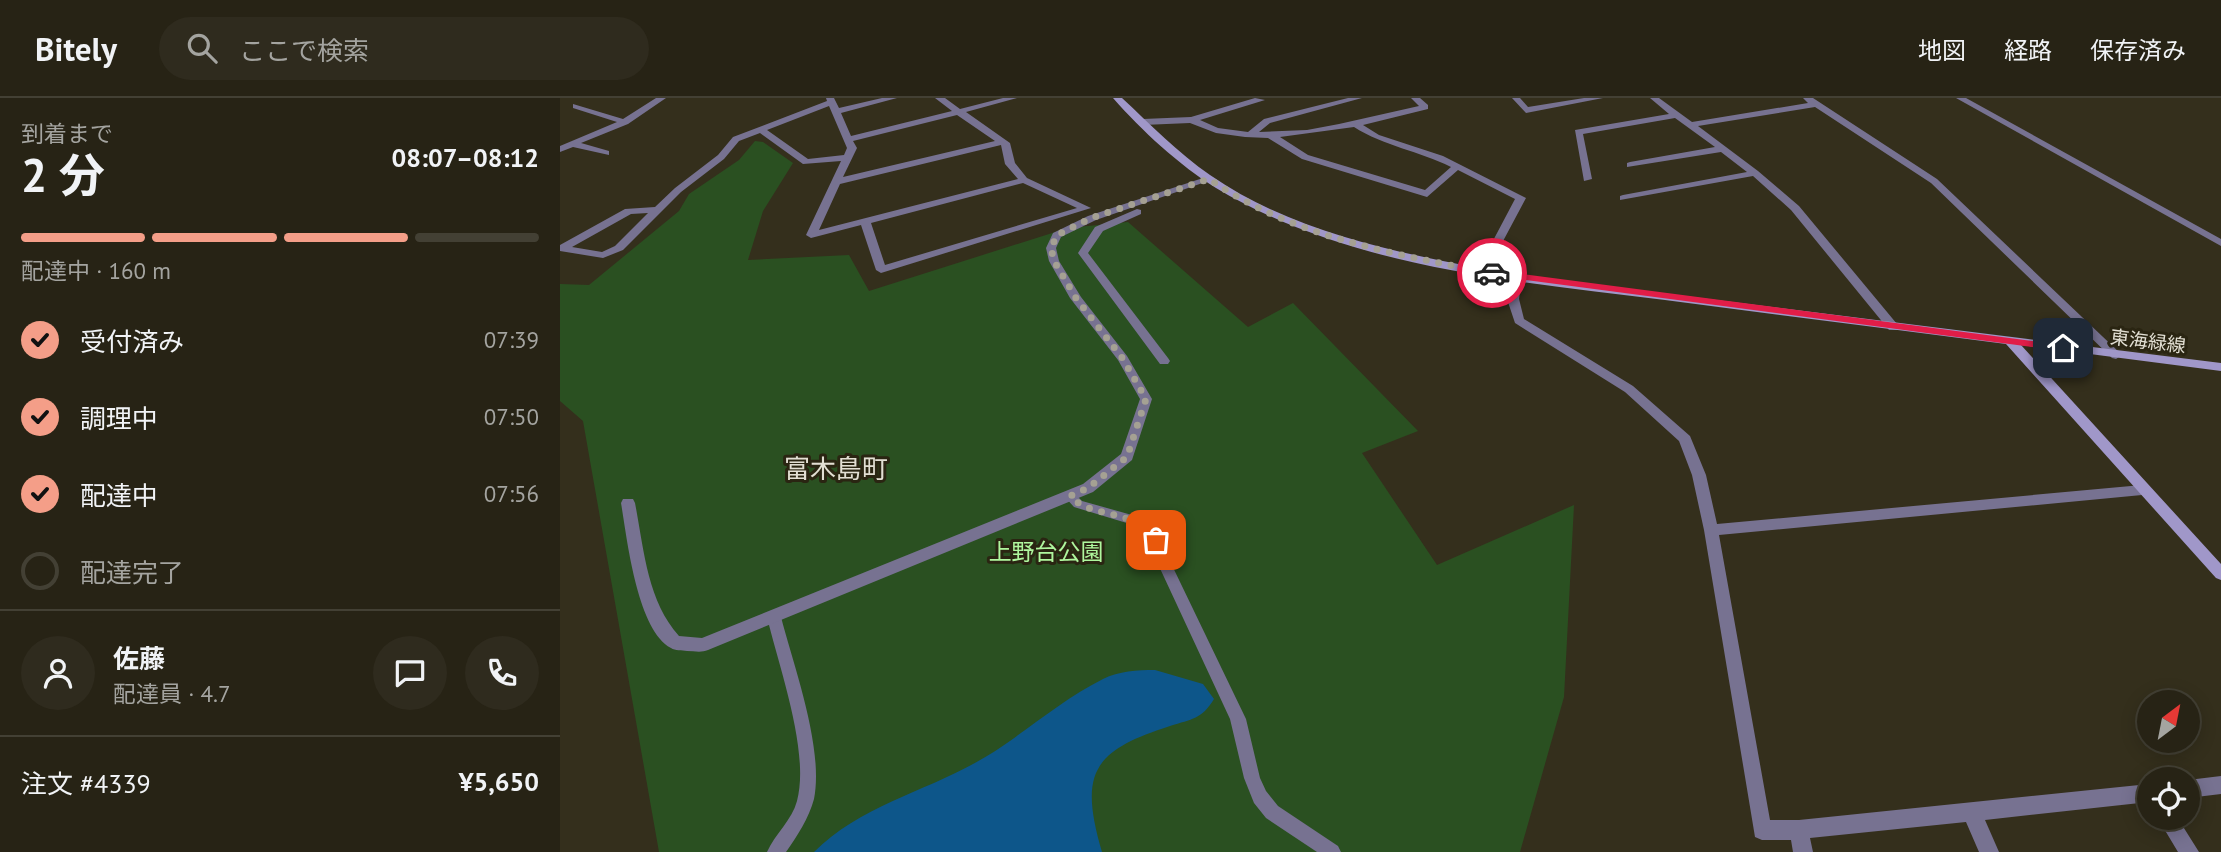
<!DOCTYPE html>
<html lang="ja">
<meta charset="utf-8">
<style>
body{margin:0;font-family:"PT Sans","Noto Sans JP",sans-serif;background:#2f2b1e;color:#f1f3f6;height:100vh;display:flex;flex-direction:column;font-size:26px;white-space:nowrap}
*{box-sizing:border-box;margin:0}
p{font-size:23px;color:#a4a4a0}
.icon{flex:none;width:38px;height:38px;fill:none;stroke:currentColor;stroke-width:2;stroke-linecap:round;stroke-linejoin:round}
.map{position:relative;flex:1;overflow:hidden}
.details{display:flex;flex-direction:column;background:#272315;width:560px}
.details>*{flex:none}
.needle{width:46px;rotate:32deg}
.tools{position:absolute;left:1577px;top:592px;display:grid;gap:14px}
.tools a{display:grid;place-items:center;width:63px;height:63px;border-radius:50%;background:#272315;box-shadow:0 4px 18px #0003,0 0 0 2px #434034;font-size:35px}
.pin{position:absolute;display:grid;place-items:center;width:60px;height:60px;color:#fff;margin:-30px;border-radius:14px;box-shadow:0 4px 10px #0006}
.courier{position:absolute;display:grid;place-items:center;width:70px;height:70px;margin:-35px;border:5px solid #e11d48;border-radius:50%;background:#fff;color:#222;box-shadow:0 2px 9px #0007}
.overview em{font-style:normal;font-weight:700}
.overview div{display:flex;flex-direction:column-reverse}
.overview{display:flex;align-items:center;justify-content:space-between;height:119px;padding:0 21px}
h1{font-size:46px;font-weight:700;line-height:52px}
.bar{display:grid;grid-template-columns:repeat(4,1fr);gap:10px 7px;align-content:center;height:84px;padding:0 21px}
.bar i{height:9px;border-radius:5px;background:#434034}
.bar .on{background:#f49e88}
.bar p{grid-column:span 4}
.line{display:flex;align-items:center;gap:18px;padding:0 21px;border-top:2px solid #434034}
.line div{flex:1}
.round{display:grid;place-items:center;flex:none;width:74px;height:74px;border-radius:37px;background:#2f2b1e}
ol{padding:0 21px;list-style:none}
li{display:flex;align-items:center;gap:21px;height:77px}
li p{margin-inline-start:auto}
li .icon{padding:7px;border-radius:50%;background:#f49e88;color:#111;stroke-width:4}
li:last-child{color:#a4a4a0}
li i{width:38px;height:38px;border:4px solid #434034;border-radius:50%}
header{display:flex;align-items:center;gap:42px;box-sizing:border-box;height:98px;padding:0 35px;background:#272315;border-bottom:2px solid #434034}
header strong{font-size:33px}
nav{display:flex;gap:38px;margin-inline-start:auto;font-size:24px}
.search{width:490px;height:63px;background:#2f2b1e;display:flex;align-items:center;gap:18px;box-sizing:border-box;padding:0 24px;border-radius:38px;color:#a4a4a0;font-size:26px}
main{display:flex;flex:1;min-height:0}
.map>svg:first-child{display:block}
</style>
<header>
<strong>Bitely</strong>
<div class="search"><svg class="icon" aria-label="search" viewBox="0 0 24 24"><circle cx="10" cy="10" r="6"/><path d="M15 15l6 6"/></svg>ここで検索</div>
<nav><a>地図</a><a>経路</a><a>保存済み</a></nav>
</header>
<main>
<section class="details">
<div class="overview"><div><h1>2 分</h1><p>到着まで</p></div><em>08:07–08:12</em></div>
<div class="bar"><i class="on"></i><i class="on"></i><i class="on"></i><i></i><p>配達中 · 160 m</p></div>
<ol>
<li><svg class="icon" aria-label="check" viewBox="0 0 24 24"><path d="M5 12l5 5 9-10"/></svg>受付済み<p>07:39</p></li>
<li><svg class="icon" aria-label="check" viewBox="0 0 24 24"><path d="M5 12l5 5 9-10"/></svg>調理中<p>07:50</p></li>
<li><svg class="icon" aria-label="check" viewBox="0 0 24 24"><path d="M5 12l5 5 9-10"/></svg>配達中<p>07:56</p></li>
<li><i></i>配達完了</li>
</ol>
<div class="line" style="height:126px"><a class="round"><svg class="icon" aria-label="person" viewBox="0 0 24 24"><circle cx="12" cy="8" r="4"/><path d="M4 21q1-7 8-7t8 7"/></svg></a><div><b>佐藤</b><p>配達員 · 4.7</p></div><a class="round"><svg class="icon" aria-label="chat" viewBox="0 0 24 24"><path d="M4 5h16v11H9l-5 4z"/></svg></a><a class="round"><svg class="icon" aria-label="phone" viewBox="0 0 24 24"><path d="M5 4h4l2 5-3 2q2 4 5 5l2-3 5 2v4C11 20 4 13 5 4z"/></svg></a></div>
<div class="line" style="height:91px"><div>注文 #4339</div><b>¥5,650</b></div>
</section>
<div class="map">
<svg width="1661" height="754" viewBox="0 0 1661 754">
<rect width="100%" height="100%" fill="#342f1c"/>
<path fill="#2a5021" d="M195 43 203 44 233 65 203 113 188 162 289 157 309 193 508 130 568 124 688 229 733 205 858 333 802 355 877 467 1014 407 1004 599 960 754H99L23 323 0 303V186L29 187 119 113 129 96 179 62Z"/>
<path fill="#0d568a" d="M595 572 643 586 654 601C642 621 632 621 610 628 532 653 519 675 542 754H254C302 706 370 693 427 658 466 634 501 602 543 581 559 573 577 572 595 572Z"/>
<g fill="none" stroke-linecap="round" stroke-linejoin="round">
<path fill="#777291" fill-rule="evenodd" d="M510 393 514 395 522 403 579 419 594 430 686 621 700 680 706 693 718 708 778 748 781 754H757L706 720 694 705 684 680 670 621 584 436 570 426 514 409 504 398 506 395Z
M214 513 219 515 221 519C234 569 264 650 254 701 249 720 237 738 226 754H207C215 736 232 722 237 703 250 654 219 569 207 519L209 515Z"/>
<path fill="#777291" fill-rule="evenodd" d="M96 0H106L68 26 21 45 49 53V57L13 49 0 54V48L57 24 13 10V6L63 21Z
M266 0H274L279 10 322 0H337L281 15 291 38 392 13 375 0H385L400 11 443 0H457L406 14 450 45 455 65 467 80 531 110 321 175 316 172 301 127 251 140 246 137 281 63 243 66 200 35 179 43 164 61 121 94 63 152 43 160 0 153V147L65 111 95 109 115 90 158 57 173 39 267 3ZM269 8 287 50 284 57 248 61 207 32ZM397 17 435 43 283 79 297 50 293 43ZM441 47 445 66 458 81 259 132 280 86ZM463 85 517 110 325 167 311 125ZM88 115 55 148 42 154 12 149 71 116Z
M695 0 705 2 640 22 658 30 688 34 704 21 788 0H802L710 25 699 34 747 32 779 26 859 8 851 0H860L868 7V11L803 27 819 37 883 58 966 100 926 175 922 176 917 173 955 101 898 72 867 99 742 61 708 40 685 39 656 35 630 25 583 27 579 24 583 21 631 19ZM794 29C824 48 859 53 891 69L865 92 748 57 720 39Z
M952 0H960L968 9 1024 0H1043L966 15Z
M1090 0H1099L1132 24 1248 5 1243 0H1253L1377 81 1562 257 1556 261 1552 260 1371 85 1255 9 1138 28 1198 73 1239 108 1337 226V232H1329L1231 112 1193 78 1060 102V98L1063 97 1187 74 1161 54 1067 69V65L1070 64 1155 49 1115 20 1023 36 1032 81 1024 83 1015 32 1109 16Z
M1396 0H1406L1661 141V148Z
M646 79 654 81 536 122 501 139 496 150 499 163 521 199 567 258 592 301 572 362 533 394 148 552C141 555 134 553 127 553 122 552 115 553 111 550 77 532 67 440 61 405L63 401H73L75 405C84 451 87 502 119 538L142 540 523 386 561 356 580 301 558 262 510 200 489 163 486 150 493 135 528 118Z
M577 111 581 112V116L543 133 528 155 608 260 610 263 608 266H600L518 155 535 129Z
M956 177 962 180 959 201 964 221 1073 288 1130 338 1146 377 1157 426 1582 387 1589 392 1582 397 1159 437 1210 722H1239L1589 686V704L1425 722 1439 754H1419L1406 724 1250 740 1253 754H1233L1231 742H1202L1195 739 1144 432 1132 377 1119 343 1065 294 955 225 947 201 950 180Z
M1661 678V696L1628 700V682Z
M1597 719H1617L1639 754H1618Z"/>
<path fill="#a097c9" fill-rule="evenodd" d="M553 0H562C590 26 618 55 650 77 740 139 851 157 956 177L1661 265V273L1461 247 1661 466V482L1656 480 1446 246C1332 231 1218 217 1105 202 954 183 790 170 656 90 619 67 582 33 553 0Z"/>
</g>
<path fill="#e11d48" d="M932 172 1503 247 1508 250 1503 253 929 177 927 175Z"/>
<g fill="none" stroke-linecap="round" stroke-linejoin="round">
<path stroke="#a5a193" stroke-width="7" stroke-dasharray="0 12.6" d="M596 442C573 409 533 422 510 398L528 390 567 359 586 301 563 261 516 200 494 163 491 150 497 137 531 120 649 81C733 139 833 156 932 175"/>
</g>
<g text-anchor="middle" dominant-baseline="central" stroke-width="6" stroke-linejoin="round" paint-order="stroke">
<g font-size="19" fill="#e2dfd3" stroke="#2a2512">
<text transform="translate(1588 243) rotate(7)">東海緑線</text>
</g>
<g font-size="23" fill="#aff79e" stroke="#2a2512">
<text x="486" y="453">上野台公園</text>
</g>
<g font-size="26" fill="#e2dfd3" stroke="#2a2512">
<text x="276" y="370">富木島町</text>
</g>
</g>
</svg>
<div class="tools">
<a><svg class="needle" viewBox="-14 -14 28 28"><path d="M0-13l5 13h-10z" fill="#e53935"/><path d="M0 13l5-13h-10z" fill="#a4a4a0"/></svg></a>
<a><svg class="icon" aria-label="locate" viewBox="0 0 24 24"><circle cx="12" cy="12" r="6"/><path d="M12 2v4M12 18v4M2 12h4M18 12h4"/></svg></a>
</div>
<div class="pin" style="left:596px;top:442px;background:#ea580c"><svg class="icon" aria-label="bag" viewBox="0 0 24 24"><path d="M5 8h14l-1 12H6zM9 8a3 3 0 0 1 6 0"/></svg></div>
<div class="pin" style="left:1503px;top:250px;background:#1f2937"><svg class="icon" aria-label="home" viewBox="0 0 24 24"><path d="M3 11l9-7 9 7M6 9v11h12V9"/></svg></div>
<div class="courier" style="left:932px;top:175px"><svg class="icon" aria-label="car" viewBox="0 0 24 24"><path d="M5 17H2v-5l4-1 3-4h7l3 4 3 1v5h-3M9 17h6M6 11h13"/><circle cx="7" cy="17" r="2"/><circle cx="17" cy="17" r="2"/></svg></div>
</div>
</main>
